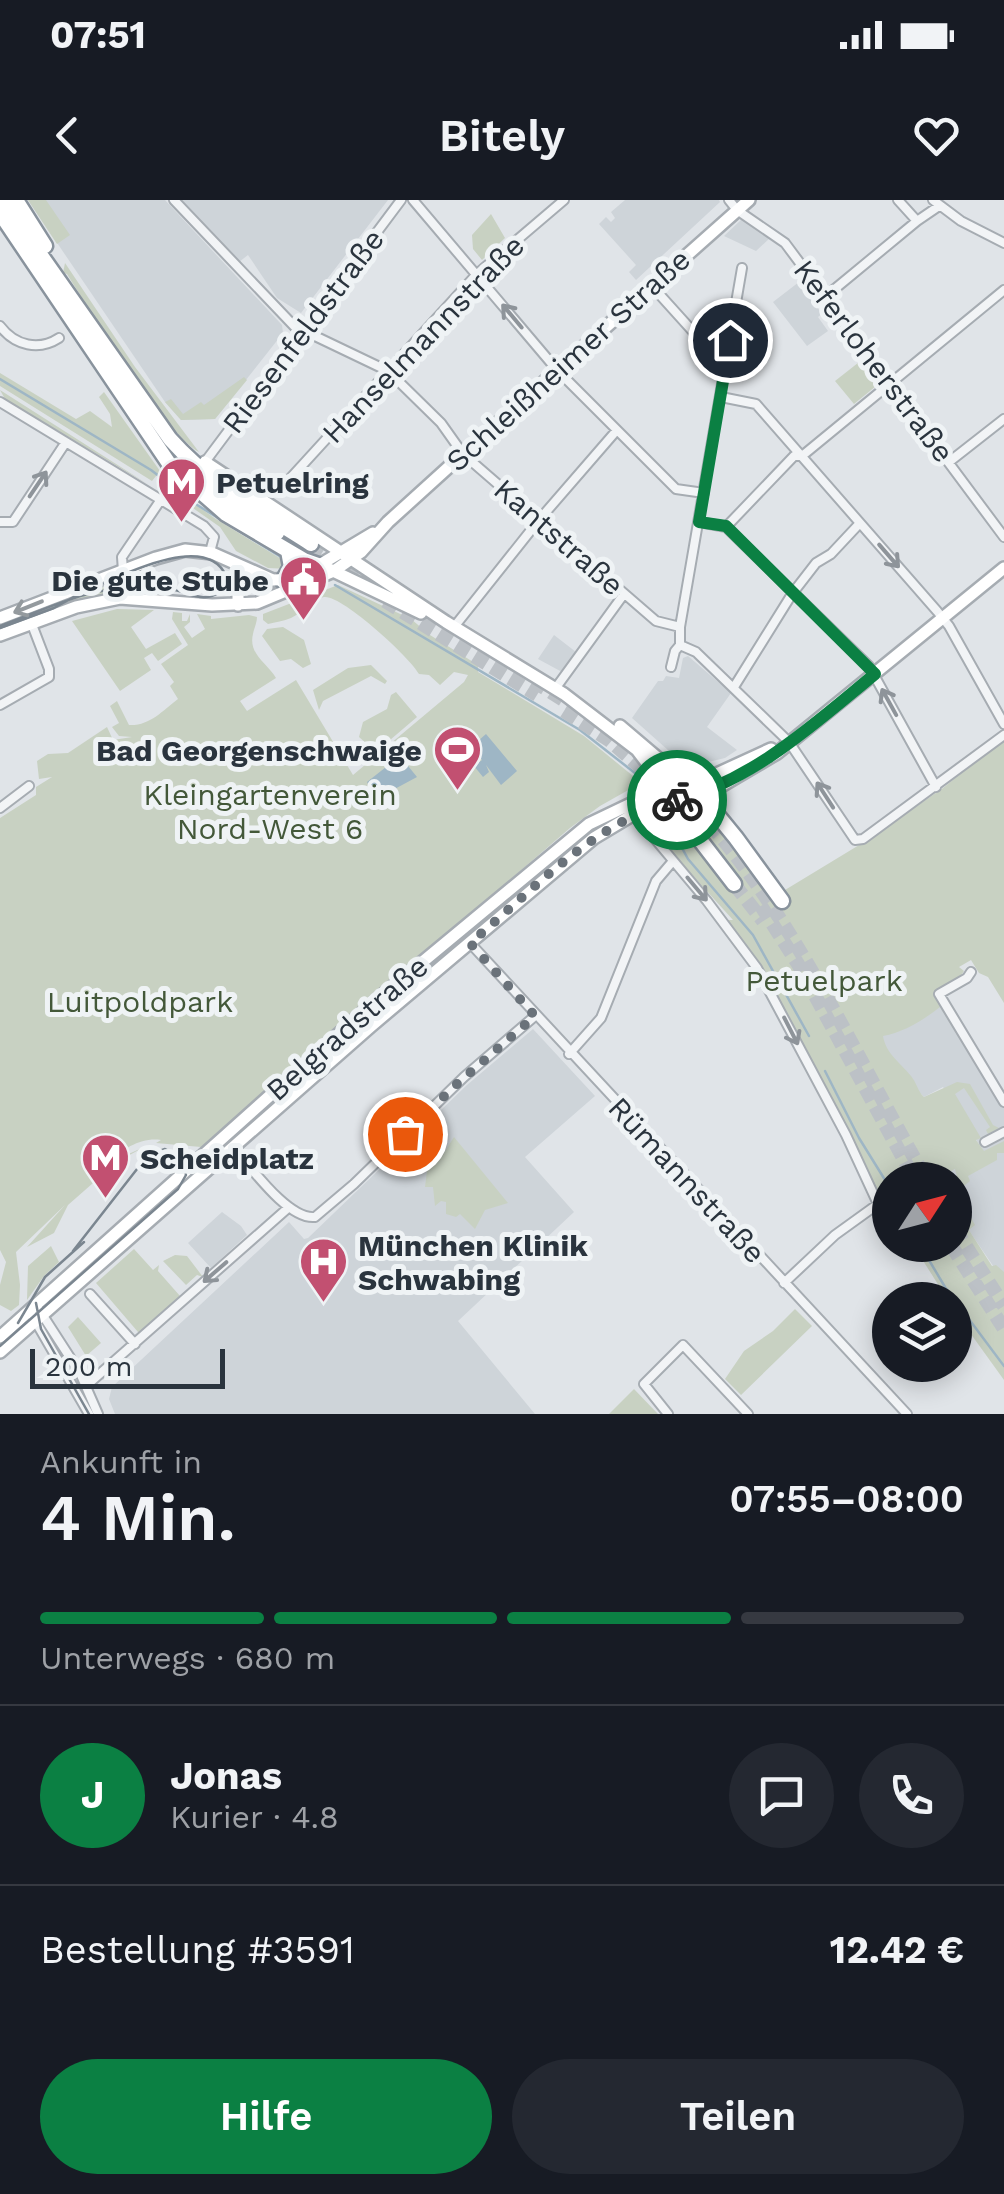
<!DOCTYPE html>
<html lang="de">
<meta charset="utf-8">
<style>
body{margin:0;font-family:"Work Sans",sans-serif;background:#242831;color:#f1f3f6;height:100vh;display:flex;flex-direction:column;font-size:38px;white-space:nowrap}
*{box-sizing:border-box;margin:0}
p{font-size:32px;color:#9ea1a6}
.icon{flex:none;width:55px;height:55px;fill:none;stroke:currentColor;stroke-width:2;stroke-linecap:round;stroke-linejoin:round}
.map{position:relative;height:1214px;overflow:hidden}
.sheet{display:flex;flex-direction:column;background:#171b24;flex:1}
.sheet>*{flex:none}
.needle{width:65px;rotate:54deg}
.fabs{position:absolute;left:872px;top:962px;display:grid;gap:20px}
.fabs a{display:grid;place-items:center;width:100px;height:100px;border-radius:50%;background:#171b24;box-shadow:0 5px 25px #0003;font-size:50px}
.scale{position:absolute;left:30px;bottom:25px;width:195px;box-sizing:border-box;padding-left:10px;border:5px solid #2a343e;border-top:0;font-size:28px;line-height:35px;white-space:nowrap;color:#2a343e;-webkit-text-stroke:8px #eff3f5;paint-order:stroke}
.pin{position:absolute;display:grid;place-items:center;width:85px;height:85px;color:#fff;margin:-42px;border:5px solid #fff;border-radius:50%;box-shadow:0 2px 10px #0007}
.courier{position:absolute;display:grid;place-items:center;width:100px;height:100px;margin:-50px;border:8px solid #0b8043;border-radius:50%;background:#fff;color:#222;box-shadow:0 2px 12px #0007}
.summary em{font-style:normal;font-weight:600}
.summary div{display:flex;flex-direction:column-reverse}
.summary{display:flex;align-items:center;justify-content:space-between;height:170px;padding:0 40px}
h1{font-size:65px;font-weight:600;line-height:75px}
.bar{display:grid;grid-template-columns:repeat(4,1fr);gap:15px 10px;align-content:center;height:120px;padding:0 40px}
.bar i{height:12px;border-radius:8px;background:#363941}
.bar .selected{background:#0b8043}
.bar p{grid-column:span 4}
.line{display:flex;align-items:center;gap:25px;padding:0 40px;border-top:2px solid #363941}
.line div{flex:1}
.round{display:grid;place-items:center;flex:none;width:105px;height:105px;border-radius:52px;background:#242831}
.cta{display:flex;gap:20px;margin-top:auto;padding:20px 40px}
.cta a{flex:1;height:115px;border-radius:60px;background:#0b8043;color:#fff;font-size:40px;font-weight:600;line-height:115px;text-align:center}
.cta a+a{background:#242831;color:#f1f3f6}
.status{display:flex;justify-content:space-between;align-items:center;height:70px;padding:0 50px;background:#171b24;direction:ltr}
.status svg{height:28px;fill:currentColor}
header{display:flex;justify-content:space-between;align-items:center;height:130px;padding:0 40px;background:#171b24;font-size:45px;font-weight:600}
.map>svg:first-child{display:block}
</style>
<div class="status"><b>07:51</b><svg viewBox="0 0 49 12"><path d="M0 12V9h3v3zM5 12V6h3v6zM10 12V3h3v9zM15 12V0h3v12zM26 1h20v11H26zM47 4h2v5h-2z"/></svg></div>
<header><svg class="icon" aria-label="back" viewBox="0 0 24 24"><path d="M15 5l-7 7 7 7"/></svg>Bitely<svg class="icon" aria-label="heart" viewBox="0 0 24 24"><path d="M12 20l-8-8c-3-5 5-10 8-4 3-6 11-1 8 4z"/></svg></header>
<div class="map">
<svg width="1004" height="1214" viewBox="0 0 1004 1214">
<rect width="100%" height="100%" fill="#e0e4e8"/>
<path fill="#ced4d9" d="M28 0H165L282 125 283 133 215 219 181 220 165 202Z
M182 0H388L301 113 277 98 248 55 239 62Z
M625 0H719L720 2 636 80 629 72 636 65 599 24 606 17 611 22 615 18 611 12Z
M743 18 772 36 756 51 724 36Z
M799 82 822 114 818 117 828 131 807 146 773 102Z
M554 435 576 452 562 472 538 459Z
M688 456 731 493 707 527 737 550 725 558 687 567 632 518 658 481H663L666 476 679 478 683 458Z
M932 782 1004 905V1082L968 1029 955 1000V980H948L945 974 985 954 943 887 924 897 869 838Z
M533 829 595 896 525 957 574 1012 458 1121 535 1214H115L109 1199 112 1187 289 1022 304 1039 308 1038 467 885Z
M222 1012 241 1026 247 1035 211 1068 188 1043Z"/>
<path fill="#c8d1c2" d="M28 0H46L70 35 57 44Z
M491 14 505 38 482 60 473 49 472 35Z
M65 63 135 167 199 252C168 236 90 111 67 74L63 73Z
M863 159 881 182 854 204 835 181Z
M0 173 76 219 90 211 112 227 110 214 99 197 104 192 160 271 152 281 0 186Z
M244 177 247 180 215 219 181 220 165 202 171 199 183 214 201 202 204 205Z
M0 190 149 285 5 199Z
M172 273 284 353 288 369 268 368 236 351 220 327 160 285V280L216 319 283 360 284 357 220 318 178 288 180 284 172 278Z
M104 381 106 394H133L0 432V422Z
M338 385 411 419 430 435 478 465V472L584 536 638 580 639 584 600 606 570 628 201 947 156 943 161 940C143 937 122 948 111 962L144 947 117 962 68 1005 54 1033 27 1047 65 1005 16 1052 20 1085 19 1105 11 1111 0 1105V1085L6 1062 0 1050V618L36 595V587L52 577 39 579 37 561 48 554 68 553 107 527 113 540 132 537 119 536 112 527 119 523 110 506 117 501 129 525C150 526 162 511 178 499L170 486 174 482 161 464 188 445 172 419 173 412 182 413V421H187L190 414V422L184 427 192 438 205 429 197 414 211 416V419L249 415 257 417C257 423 254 428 253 434 248 454 267 463 276 478L240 501 247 511 296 480 353 575 464 482 468 475 454 472 440 485 429 475 419 474C411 458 341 394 324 397 312 399 302 413 291 418 284 421 275 422 268 424L263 420V414Z
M117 409 154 410 131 427 146 449 175 433 182 444 158 461 152 453 144 458 151 470 120 491 72 421Z
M283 427 304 440 311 464 303 468 291 459 280 461 262 436 267 429Z
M371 465 387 481 385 484 371 476 323 501 319 510 313 490 348 468Z
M396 492 417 517 376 552 359 537 363 522 387 509 391 495Z
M1004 538V803L988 777 979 773 971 760 959 767 964 771 962 774 938 791 962 837 959 838 940 807C922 821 904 832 883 836 886 854 900 862 911 876 917 883 917 890 924 897L957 882 970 884 993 925 999 928 988 934 986 930 990 927 964 888 955 894 981 938 976 940 984 951 1004 941V953H997V960L968 976 970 981 960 989 955 969 946 974 948 980H890V1010L878 995C830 900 788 806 726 720H733L647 625 718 604 785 690 869 639 943 588Z
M465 742 298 885 293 880 441 751Z
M454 937 508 1003 485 1010 475 1029 460 1014 456 1017 446 1014V1002L441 1001 435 1006 433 987H425L427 971 442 956Z
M955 988 975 1025 969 1030 992 1066 996 1065 1004 1072V1180L955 1112V1100H948L913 1045H955Z
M51 1046 59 1062 44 1076 27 1100 28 1066Z
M134 1049 153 1070 159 1065 158 1071 180 1096 142 1132H138L96 1083Z
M175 1055 187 1056 203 1077 197 1075 186 1085 163 1061Z
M795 1109 812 1126 741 1195 725 1179 744 1151 773 1131Z
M78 1117 101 1143 86 1156 68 1127Z
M634 1189 658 1214H609Z"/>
<path fill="#9eb6c5" d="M486 534 517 571 501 585 486 565 489 572 483 577 474 566 482 560 471 547Z
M400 556 417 577 376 599 367 582Z"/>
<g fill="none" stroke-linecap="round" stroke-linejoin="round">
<path stroke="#9eb6c5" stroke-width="2.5" d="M0 179 151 270 194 303 281 357
M335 385 580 530 640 577
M680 630 682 648 688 659 753 735 809 836
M825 871 859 938 890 988
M920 1045 945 1087 1004 1166"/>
<path stroke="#bcc1c6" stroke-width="14" stroke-dasharray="14 7" stroke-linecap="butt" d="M311 344 400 399
M385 401 537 495
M533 481 578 509
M564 511 609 540 654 579
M651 564C779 677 843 836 927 980
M734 684 763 721
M761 706 798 764 915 980
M955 1029 1004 1106
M951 1045 1004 1129"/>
<defs>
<path id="street" d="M174 0 294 126 388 171 441 223 463 254 656 421 680 427
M413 0 557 170 676 289 704 293
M729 0 737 10 785 43 1004 337
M898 0 917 21 939 6
M933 0 961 21 1004 43
M651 85 706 146 728 149
M825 97 917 21
M0 126C15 146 39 151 59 138
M721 197 756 204 937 411 949 426 1004 524
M0 202 204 326 214 337 210 352
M205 262 401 0
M949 262 1004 219
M286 283 477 74 564 0
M0 322H13L66 242
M699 322 726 327 869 466 936 587
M726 327 794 256H802L1004 90
M123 371 122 357 162 298
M454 427 539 320 617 230
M680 445 696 452 789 542 855 640 863 639 1004 535
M671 467 675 451 680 445V427L742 68
M734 487 792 394 816 363 831 354 860 323
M555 489 624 394
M0 505 49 477V469L31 422
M0 608 29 586
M634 614 707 701 757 768 846 935 878 1004 835 1035 784 1083
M470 743 907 1214
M971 772 967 778 939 794 1004 902
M569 854 601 818 656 681 673 661
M985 942 1004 932
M233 947C251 967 288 1020 315 1017L354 984 464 877 535 816
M90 1094 135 1144
M40 1111 80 1173 98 1214
M33 1117 89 1214
M86 1186 288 1008
M668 1214 644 1184 683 1145 748 1214"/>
<path id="secondary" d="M205 262 446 422 564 494 637 550 670 593
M329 369 421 413
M238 405V365
M0 418 156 358 185 350 212 353 273 380 296 379 373 333
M0 435 76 407 120 398 212 405 257 403 334 371 361 352 388 322 463 254 749 0
M620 526 693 588
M0 1137 379 798 589 624 637 601 708 578 771 549
M0 1152 371 826 594 638 634 614 721 586 777 553 1004 368"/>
<path id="highway" d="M2 0 170 239C210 284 261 312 311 344
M16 0 45 46
M0 13 170 265 226 314 304 360 321 366
M203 285 277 333
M283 381 291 367 288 351
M700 594 736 638 782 701
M674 601 690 627 734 684"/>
</defs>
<use href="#street" stroke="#a6acb2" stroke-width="12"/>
<use href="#secondary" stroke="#a6acb2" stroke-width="16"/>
<use href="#highway" stroke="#89939d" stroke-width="19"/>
<use href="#street" stroke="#f2f4f6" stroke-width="8"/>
<use href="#secondary" stroke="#fff" stroke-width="11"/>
<use href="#highway" stroke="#fff" stroke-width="14"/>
<path stroke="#7b8690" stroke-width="2.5" d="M0 426C52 407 88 386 145 388 153 388 161 388 169 389 188 391 203 405 221 391L226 376C206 329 114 379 81 393 72 398 63 403 54 408L0 428
M36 1103 41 1129 89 1214
M18 1123 45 1077 84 1042
M0 1146 178 989 186 975 181 958 165 949 148 955 73 1051"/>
</g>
<defs><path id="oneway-shaft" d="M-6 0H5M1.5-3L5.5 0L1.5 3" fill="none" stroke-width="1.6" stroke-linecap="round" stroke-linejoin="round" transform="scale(2.5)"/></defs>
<g stroke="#8e949a">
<use href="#oneway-shaft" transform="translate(512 116) rotate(-130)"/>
<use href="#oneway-shaft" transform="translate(38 284) rotate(-56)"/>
<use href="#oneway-shaft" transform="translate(889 356) rotate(49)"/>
<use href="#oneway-shaft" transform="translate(889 502) rotate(-119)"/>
<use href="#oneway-shaft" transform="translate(825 595) rotate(-123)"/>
<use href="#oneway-shaft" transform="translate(697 689) rotate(50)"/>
<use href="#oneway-shaft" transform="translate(791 831) rotate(63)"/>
<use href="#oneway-shaft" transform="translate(215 1072) rotate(139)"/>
</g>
<use stroke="#949a9e" href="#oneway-shaft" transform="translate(28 407) rotate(158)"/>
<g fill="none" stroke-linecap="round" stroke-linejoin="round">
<path stroke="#6a727a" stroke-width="10" stroke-dasharray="0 18" d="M405 934 457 884 535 816 470 743C534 690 593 622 677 600"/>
<path stroke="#0b8043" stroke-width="12" d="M677 600C754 580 814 524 875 474L726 326 699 322 730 140"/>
</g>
<defs>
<symbol id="metro-pin" viewBox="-11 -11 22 30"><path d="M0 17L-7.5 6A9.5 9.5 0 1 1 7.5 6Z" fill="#c25071" stroke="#eff3f5"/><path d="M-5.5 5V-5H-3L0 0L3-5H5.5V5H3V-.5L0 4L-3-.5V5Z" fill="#fff"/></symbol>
<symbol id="civic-pin" viewBox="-11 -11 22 30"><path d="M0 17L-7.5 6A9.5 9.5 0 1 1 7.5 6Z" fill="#c25071" stroke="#eff3f5"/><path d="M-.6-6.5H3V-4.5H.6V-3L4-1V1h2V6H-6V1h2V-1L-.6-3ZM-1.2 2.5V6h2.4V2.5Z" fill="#fff"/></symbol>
<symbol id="stadium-pin" viewBox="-11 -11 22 30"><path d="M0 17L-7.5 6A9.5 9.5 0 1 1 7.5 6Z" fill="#c25071" stroke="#eff3f5"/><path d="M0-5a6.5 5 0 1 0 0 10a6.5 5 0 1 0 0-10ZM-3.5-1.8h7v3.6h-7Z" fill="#fff"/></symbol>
<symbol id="hospital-pin" viewBox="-11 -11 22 30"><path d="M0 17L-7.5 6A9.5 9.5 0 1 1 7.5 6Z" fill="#c25071" stroke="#eff3f5"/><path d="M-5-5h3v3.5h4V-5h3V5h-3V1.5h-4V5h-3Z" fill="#fff"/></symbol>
</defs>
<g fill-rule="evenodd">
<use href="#metro-pin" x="154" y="254" width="55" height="75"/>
<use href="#civic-pin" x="276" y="352" width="55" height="75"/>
<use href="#stadium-pin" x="430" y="522" width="55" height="75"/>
<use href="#metro-pin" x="78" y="930" width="55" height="75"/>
<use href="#hospital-pin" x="296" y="1034" width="55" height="75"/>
</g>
<g text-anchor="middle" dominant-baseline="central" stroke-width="10" stroke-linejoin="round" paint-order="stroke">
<g font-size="30" fill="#2a343e" stroke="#eff3f5">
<text transform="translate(303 131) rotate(-53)">Riesenfeldstraße</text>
<text transform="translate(423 139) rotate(-46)">Hanselmannstraße</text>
<text transform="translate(568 160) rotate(-42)">Schleißheimer Straße</text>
<text transform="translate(874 161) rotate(53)">Keferloherstraße</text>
<text transform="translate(559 337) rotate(41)">Kantstraße</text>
<text transform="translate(347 828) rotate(-41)">Belgradstraße</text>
<text transform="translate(687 980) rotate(47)">Rümannstraße</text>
</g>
<g font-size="30" font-weight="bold" fill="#2a343e" stroke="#eff3f5" text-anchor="start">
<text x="216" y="282">Petuelring</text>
<text x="269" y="380" text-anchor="end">Die gute Stube</text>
<text x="422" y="550" text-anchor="end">Bad Georgenschwaige</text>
<text x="140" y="958">Scheidplatz</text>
<text x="358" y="1045">München Klinik<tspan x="358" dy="34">Schwabing</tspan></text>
</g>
<g font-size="30" fill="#435839" stroke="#eff3f5">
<text x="270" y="594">Kleingartenverein<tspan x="270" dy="34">Nord-West 6</tspan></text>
<text x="824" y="780">Petuelpark</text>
<text x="140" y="801">Luitpoldpark</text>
</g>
</g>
</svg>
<div class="fabs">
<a><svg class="needle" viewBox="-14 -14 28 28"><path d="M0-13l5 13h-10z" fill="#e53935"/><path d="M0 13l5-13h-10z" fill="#9ea1a6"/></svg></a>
<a><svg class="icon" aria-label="layers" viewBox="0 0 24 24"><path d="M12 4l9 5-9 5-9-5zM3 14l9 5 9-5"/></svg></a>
</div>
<div class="scale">200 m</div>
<div class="pin" style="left:405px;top:934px;background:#ea580c"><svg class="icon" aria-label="bag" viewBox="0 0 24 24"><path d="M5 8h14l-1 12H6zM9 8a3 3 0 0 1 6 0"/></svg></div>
<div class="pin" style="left:730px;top:140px;background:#1f2937"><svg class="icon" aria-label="home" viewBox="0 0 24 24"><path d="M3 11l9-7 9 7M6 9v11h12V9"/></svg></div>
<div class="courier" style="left:677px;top:600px"><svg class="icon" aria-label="bike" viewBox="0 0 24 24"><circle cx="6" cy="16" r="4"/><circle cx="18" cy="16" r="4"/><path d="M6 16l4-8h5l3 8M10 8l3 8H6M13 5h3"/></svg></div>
</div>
<section class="sheet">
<div class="summary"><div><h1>4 Min.</h1><p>Ankunft in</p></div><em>07:55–08:00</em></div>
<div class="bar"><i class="selected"></i><i class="selected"></i><i class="selected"></i><i></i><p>Unterwegs · 680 m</p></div>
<div class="line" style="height:180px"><b class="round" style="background:#0b8043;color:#fff">J</b><div><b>Jonas</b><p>Kurier · 4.8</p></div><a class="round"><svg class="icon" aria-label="chat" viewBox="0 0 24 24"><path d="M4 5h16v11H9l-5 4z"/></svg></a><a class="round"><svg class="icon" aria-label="phone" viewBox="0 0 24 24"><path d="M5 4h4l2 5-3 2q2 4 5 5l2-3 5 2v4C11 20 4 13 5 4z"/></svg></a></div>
<div class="line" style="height:130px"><div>Bestellung #3591</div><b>12.42 €</b></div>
<div class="cta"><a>Hilfe</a><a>Teilen</a></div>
</section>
